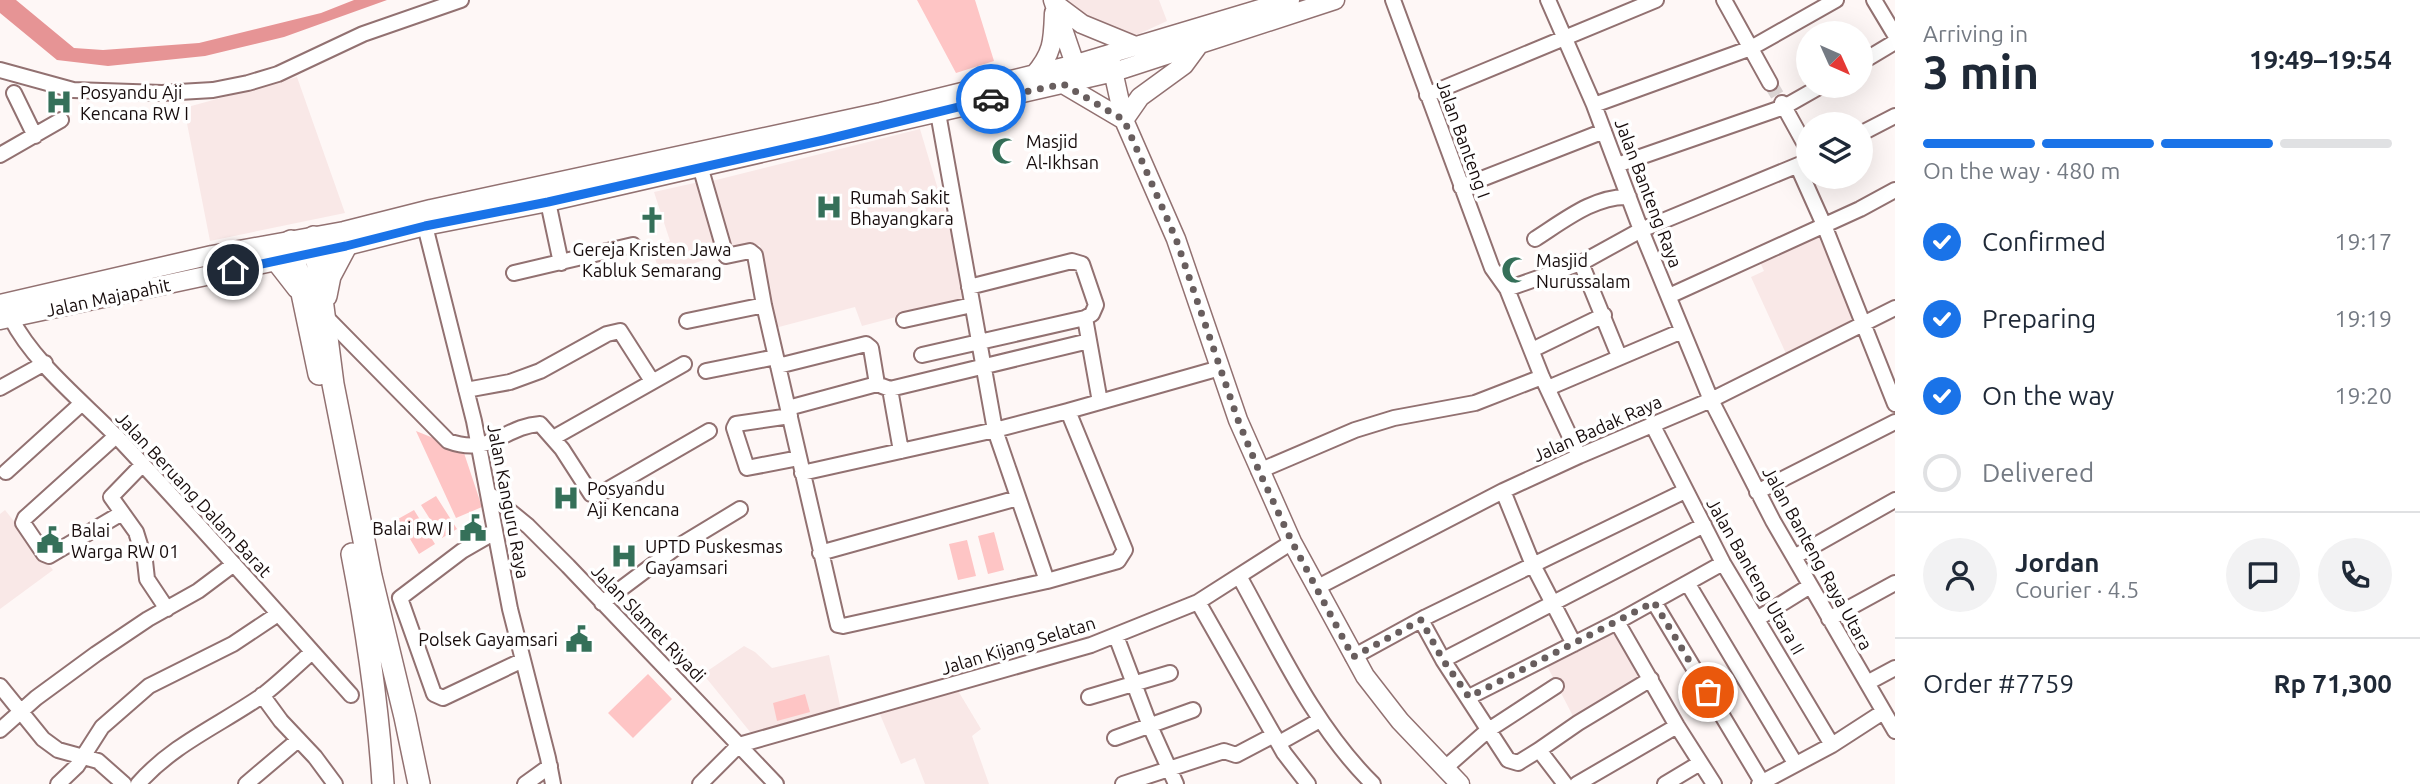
<!DOCTYPE html>
<meta charset="utf-8">
<style>
body{margin:0;font-family:Ubuntu,sans-serif;background:#f2f2f3;color:#1f2937;height:100vh;display:flex;flex-direction:column;font-size:26px;white-space:nowrap}
*{box-sizing:border-box;margin:0}
p{font-size:23px;color:#747a83}
.icon{flex:none;width:38px;height:38px;fill:none;stroke:currentColor;stroke-width:2;stroke-linecap:round;stroke-linejoin:round}
.map{position:relative;flex:1;overflow:hidden}
.panel{display:flex;flex-direction:column;background:#fff;width:525px}
.panel>*{flex:none}
.needle{width:46px;rotate:135deg}
.fabs{position:absolute;left:1796px;top:21px;display:grid;gap:14px}
.fabs a{display:grid;place-items:center;width:77px;height:77px;border-radius:50%;background:#fff;box-shadow:0 7px 28px #0002;font-size:35px}
.pin{position:absolute;display:grid;place-items:center;width:60px;height:60px;color:#fff;margin:-30px;border:4px solid #fff;border-radius:50%;box-shadow:0 2px 7px #0007}
.courier{position:absolute;display:grid;place-items:center;width:70px;height:70px;margin:-35px;border:5px solid #1a73e8;border-radius:50%;background:#fff;color:#222;box-shadow:0 2px 9px #0007}
.overview em{font-style:normal;font-weight:700}
.overview div{display:flex;flex-direction:column-reverse}
.overview{display:flex;align-items:center;justify-content:space-between;height:119px;padding:0 28px}
h1{font-size:46px;font-weight:700;line-height:52px}
.bar{display:grid;grid-template-columns:repeat(4,1fr);gap:10px 7px;align-content:center;height:84px;padding:0 28px}
.bar i{height:9px;border-radius:5px;background:#e0e1e3}
.bar .current{background:#1a73e8}
.bar p{grid-column:span 4}
.line{display:flex;align-items:center;gap:18px;padding:0 28px;border-top:2px solid #e0e1e3}
.line div{flex:1}
.round{display:grid;place-items:center;flex:none;width:74px;height:74px;border-radius:37px;background:#f2f2f3}
ol{padding:0 28px;list-style:none}
li{display:flex;align-items:center;gap:21px;height:77px}
li p{margin-inline-start:auto}
li .icon{padding:7px;border-radius:50%;background:#1a73e8;color:#fff;stroke-width:4}
li:last-child{color:#747a83}
li i{width:38px;height:38px;border:4px solid #e0e1e3;border-radius:50%}
main{display:flex;flex:1;min-height:0}
.map>svg:first-child{display:block}
</style>
<main>
<div class="map">
<svg width="1895" height="784" viewBox="0 0 1895 784">
<rect width="100%" height="100%" fill="#fef7f6"/>
<path fill="#f9e8e7" d="M1064 0H1159L1167 21 1130 38 1096 27Z
M297 77 345 213 210 241 184 108Z
M920 129 951 233 964 299 862 326 855 307 775 328 760 245 725 251 708 182Z
M699 182 720 255 660 274 652 249 670 241 654 192Z
M1819 237 1857 325 1788 358 1751 277 1764 271 1760 262Z
M5 510 53 570 0 609V514Z
M1616 627 1649 679 1575 720 1546 664Z
M744 646 755 652 772 668 829 655 841 710 751 733 703 674Z
M957 689 981 729 972 736 989 784H925L915 758 901 764 879 712Z"/>
<path fill="#fec5c5" d="M917 0H975L994 61 956 73Z
M416 431 463 450 482 507 456 518Z
M436 496 457 529 442 538 421 505Z
M414 510 435 544 419 554 398 519Z
M994 532 1004 570 988 574 978 536Z
M967 540 976 576 958 580 949 544Z
M648 674 672 699 633 738 608 713Z
M805 694 810 712 777 721 773 703Z"/>
<path fill="#e69495" d="M0 0H16L74 48 103 50 199 43 321 13 354 0H387L284 37 234 49 205 56 108 66 57 60 0 13Z"/>
<g fill="none" stroke-linecap="round" stroke-linejoin="round">
<path stroke="#dbd4d3" stroke-width="14" stroke-dasharray="14 7" stroke-linecap="butt" d="M1770 83 1782 103"/>
<defs>
<path id="minor" d="M1393 0 1492 268 1507 289 1542 377 1579 456
M1548 0 1594 105 1641 230 1711 400 1773 521 1895 731
M1724 0 1770 83
M1874 0 1895 35
M1860 63 1895 42
M0 70 73 90 162 93 213 90 248 83 278 74 363 34 461 0
M14 93 35 136
M1427 95 1656 0
M1782 103 1808 150
M1594 105 1751 48 1836 0
M938 113 995 430 1047 581
M1860 134 1895 116
M0 155 61 120
M1617 165 1784 107 1821 86
M700 166 726 256 750 251 755 255 764 305 838 625 843 626 1047 581 1118 561 1125 550 1068 411 1220 368
M1798 167 1824 225 1895 404
M1461 187 1604 131
M548 202 561 263
M425 226 474 421 510 609 548 758 553 784
M1535 239C1562 222 1595 195 1629 197
M1581 263 1619 356
M514 273 633 245
M969 287 1072 261 1082 264 1096 305 1092 314 1085 318 1100 402
M1507 289 1581 263 1641 230 1808 161
M1669 296 1860 209 1895 190
M325 316 448 441C491 457 504 426 540 424L562 449 591 494H600L709 431
M11 318C34 364 86 404 121 441 199 524 275 610 351 695
M904 320 972 305
M687 321 764 305
M1532 350 1604 315
M922 355 1085 318
M778 366 866 344 871 348 877 384 788 408
M706 371 776 357
M882 386 890 389 901 451
M0 388 45 363
M1548 388 1682 331
M890 389 1089 341
M466 390 510 382 540 371 607 334 620 331 652 381
M790 416 736 424 734 428 747 468 799 458
M1652 424 1723 563 1832 745
M116 436 25 518 23 523 44 554 49 556 122 513
M553 438 684 364
M143 464 111 497 136 532 145 561 147 579 167 609
M1259 471 1355 430 1394 418 1475 403 1542 377
M6 472 81 404
M802 473 995 430 1068 411
M1503 491 1533 565 1574 644
M1757 492 1895 422
M489 494 528 526 568 566 776 784
M495 532 462 551 400 598 434 694 443 698 523 660
M820 553 1018 498
M1794 557 1895 500
M1239 576C1279 648 1314 726 1373 784
M1688 584 1795 763
M1316 588 1503 491 1579 456 1711 400 1895 308
M1198 602 1284 753 1308 784
M1654 602 1762 782
M602 603 674 549 740 509
M1757 619 1810 586
M1829 619 1895 583
M1421 620 1443 660 1508 760 1518 763 1539 750 1565 784
M1617 622 1677 726 1714 784
M1116 636 1150 726 1176 784
M1353 657 1426 617 1685 491
M1443 660 1704 525
M1867 683 1895 668
M0 686 43 739 58 750 98 761 124 784
M262 695 281 721 315 757 335 784
M1089 697 1170 673
M1469 697 1617 622 1723 563
M0 730 36 698 96 654 148 619 198 591 234 564
M1115 738 1193 710
M1279 743 1320 720
M1539 750 1578 723 1651 679
M1445 768 1487 731 1556 686
M58 784 77 766 102 727 149 686 233 644 278 614
M138 784C173 744 220 725 263 695 280 682 296 666 312 652
M246 784 298 740
M525 784 550 766
M700 784 739 745 1091 645 1198 602 1292 542
M1123 784 1224 751 1236 755 1274 735
M1577 784 1677 726
M1665 784 1700 763
M1759 784 1832 745 1883 712"/>
<path id="major" d="M1053 0 1078 73
M1054 3 1082 24 1138 47
M1111 62 1124 120 1176 239 1238 420 1292 542 1365 676 1400 721 1460 784
M1034 75C1053 53 1053 41 1054 13
M1063 84 1124 120 1140 97 1184 65 1198 46
M0 304 212 255 344 231 431 209 881 112 1076 64 1290 0
M0 320 346 246 425 226 548 202 1114 72 1335 0"/>
<path id="highway" d="M314 237 333 384 371 576 405 717 419 784
M291 241 319 374
M277 261 298 288
M326 296 330 276 346 246
M352 554C367 631 378 706 383 784"/>
</defs>
<use href="#minor" stroke="#927171" stroke-width="18"/>
<use href="#major" stroke="#927171" stroke-width="21"/>
<use href="#highway" stroke="#927171" stroke-width="24"/>
<use href="#minor" stroke="#fff" stroke-width="14"/>
<use href="#major" stroke="#fff" stroke-width="18"/>
<use href="#highway" stroke="#fff" stroke-width="21"/>
</g>
<g fill="none" stroke-linecap="round" stroke-linejoin="round">
<path stroke="#685e5e" stroke-width="7" stroke-dasharray="0 12.6" d="M991 99 1063 84 1124 120 1176 239 1238 420 1259 471 1292 542 1353 657 1421 620 1443 660 1469 697 1654 602 1708 692"/>
<path stroke="#1a73e8" stroke-width="9" d="M233 270 346 246 425 226 548 202 824 140 991 99"/>
</g>
<defs>
<symbol id="hospital-bare" viewBox="-9 -9 18 18"><path d="M-5-5h3v3.5h4V-5h3V5h-3V1.5h-4V5h-3Z" fill="#357059" stroke="#fff" stroke-width="2.5" paint-order="stroke"/></symbol>
<symbol id="mosque-bare" viewBox="-9 -9 18 18"><path d="M3.5-4.9A6 6 0 1 0 3.5 4.9A5 5 0 1 1 3.5-4.9Z" fill="#357059" stroke="#fff" stroke-width="2.5" paint-order="stroke"/></symbol>
<symbol id="church-bare" viewBox="-9 -9 18 18"><path d="M-1.2-6h2.4v3.5h3.3v2.4h-3.3V6h-2.4V-.1h-3.3v-2.4h3.3Z" fill="#357059" stroke="#fff" stroke-width="2.5" paint-order="stroke"/></symbol>
<symbol id="civic-bare" viewBox="-9 -9 18 18"><path d="M-.6-6.5H3V-4.5H.6V-3L4-1V1h2V6H-6V1h2V-1L-.6-3ZM-1.2 2.5V6h2.4V2.5Z" fill="#357059" stroke="#fff" stroke-width="2.5" paint-order="stroke"/></symbol>
</defs>
<g fill-rule="evenodd">
<use href="#hospital-bare" x="40" y="83" width="38" height="38"/>
<use href="#mosque-bare" x="986" y="132" width="38" height="38"/>
<use href="#hospital-bare" x="810" y="188" width="38" height="38"/>
<use href="#church-bare" x="633" y="201" width="38" height="38"/>
<use href="#mosque-bare" x="1496" y="251" width="38" height="38"/>
<use href="#hospital-bare" x="547" y="479" width="38" height="38"/>
<use href="#civic-bare" x="454" y="509" width="38" height="38"/>
<use href="#civic-bare" x="31" y="521" width="38" height="38"/>
<use href="#hospital-bare" x="605" y="537" width="38" height="38"/>
<use href="#civic-bare" x="560" y="620" width="38" height="38"/>
</g>
<g text-anchor="middle" dominant-baseline="central" stroke-width="7" stroke-linejoin="round" paint-order="stroke">
<g font-size="18" fill="#170c0c" stroke="#fff" text-anchor="start">
<text x="80" y="92">Posyandu Aji<tspan x="80" dy="21">Kencana RW I</tspan></text>
<text x="1026" y="141">Masjid<tspan x="1026" dy="21">Al-Ikhsan</tspan></text>
<text x="850" y="197">Rumah Sakit<tspan x="850" dy="21">Bhayangkara</tspan></text>
<text x="652" y="249" text-anchor="middle">Gereja Kristen Jawa<tspan x="652" dy="21">Kabluk Semarang</tspan></text>
<text x="1536" y="260">Masjid<tspan x="1536" dy="21">Nurussalam</tspan></text>
<text x="587" y="488">Posyandu<tspan x="587" dy="21">Aji Kencana</tspan></text>
<text x="452" y="528" text-anchor="end">Balai RW I</text>
<text x="71" y="530">Balai<tspan x="71" dy="21">Warga RW 01</tspan></text>
<text x="645" y="546">UPTD Puskesmas<tspan x="645" dy="21">Gayamsari</tspan></text>
<text x="558" y="639" text-anchor="end">Polsek Gayamsari</text>
</g>
<g font-size="18" fill="#170c0c" stroke="#fff">
<text transform="translate(1464 139) rotate(70)">Jalan Banteng I</text>
<text transform="translate(1649 193) rotate(69)">Jalan Banteng Raya</text>
<text transform="translate(108 297) rotate(-12)">Jalan Majapahit</text>
<text transform="translate(1597 428) rotate(-24)">Jalan Badak Raya</text>
<text transform="translate(194 494) rotate(47)">Jalan Beruang Dalam Barat</text>
<text transform="translate(509 501) rotate(79)">Jalan Kanguru Raya</text>
<text transform="translate(1818 558) rotate(61)">Jalan Banteng Raya Utara</text>
<text transform="translate(1756 576) rotate(60)">Jalan Banteng Utara II</text>
<text transform="translate(649 623) rotate(46)">Jalan Slamet Riyadi</text>
<text transform="translate(1018 645) rotate(-17)">Jalan Kijang Selatan</text>
</g>
</g>
</svg>
<div class="fabs">
<a><svg class="needle" viewBox="-14 -14 28 28"><path d="M0-13l5 13h-10z" fill="#e53935"/><path d="M0 13l5-13h-10z" fill="#747a83"/></svg></a>
<a><svg class="icon" aria-label="layers" viewBox="0 0 24 24"><path d="M12 4l9 5-9 5-9-5zM3 14l9 5 9-5"/></svg></a>
</div>
<div class="pin" style="left:1708px;top:692px;background:#ea580c"><svg class="icon" aria-label="bag" viewBox="0 0 24 24"><path d="M5 8h14l-1 12H6zM9 8a3 3 0 0 1 6 0"/></svg></div>
<div class="pin" style="left:233px;top:270px;background:#1f2937"><svg class="icon" aria-label="home" viewBox="0 0 24 24"><path d="M3 11l9-7 9 7M6 9v11h12V9"/></svg></div>
<div class="courier" style="left:991px;top:99px"><svg class="icon" aria-label="car" viewBox="0 0 24 24"><path d="M5 17H2v-5l4-1 3-4h7l3 4 3 1v5h-3M9 17h6M6 11h13"/><circle cx="7" cy="17" r="2"/><circle cx="17" cy="17" r="2"/></svg></div>
</div>
<section class="panel">
<div class="overview"><div><h1>3 min</h1><p>Arriving in</p></div><em>19:49–19:54</em></div>
<div class="bar"><i class="current"></i><i class="current"></i><i class="current"></i><i></i><p>On the way · 480 m</p></div>
<ol>
<li><svg class="icon" aria-label="check" viewBox="0 0 24 24"><path d="M5 12l5 5 9-10"/></svg>Confirmed<p>19:17</p></li>
<li><svg class="icon" aria-label="check" viewBox="0 0 24 24"><path d="M5 12l5 5 9-10"/></svg>Preparing<p>19:19</p></li>
<li><svg class="icon" aria-label="check" viewBox="0 0 24 24"><path d="M5 12l5 5 9-10"/></svg>On the way<p>19:20</p></li>
<li><i></i>Delivered</li>
</ol>
<div class="line" style="height:126px"><a class="round"><svg class="icon" aria-label="person" viewBox="0 0 24 24"><circle cx="12" cy="8" r="4"/><path d="M4 21q1-7 8-7t8 7"/></svg></a><div><b>Jordan</b><p>Courier · 4.5</p></div><a class="round"><svg class="icon" aria-label="chat" viewBox="0 0 24 24"><path d="M4 5h16v11H9l-5 4z"/></svg></a><a class="round"><svg class="icon" aria-label="phone" viewBox="0 0 24 24"><path d="M5 4h4l2 5-3 2q2 4 5 5l2-3 5 2v4C11 20 4 13 5 4z"/></svg></a></div>
<div class="line" style="height:91px"><div>Order #7759</div><b>Rp 71,300</b></div>
</section>
</main>
